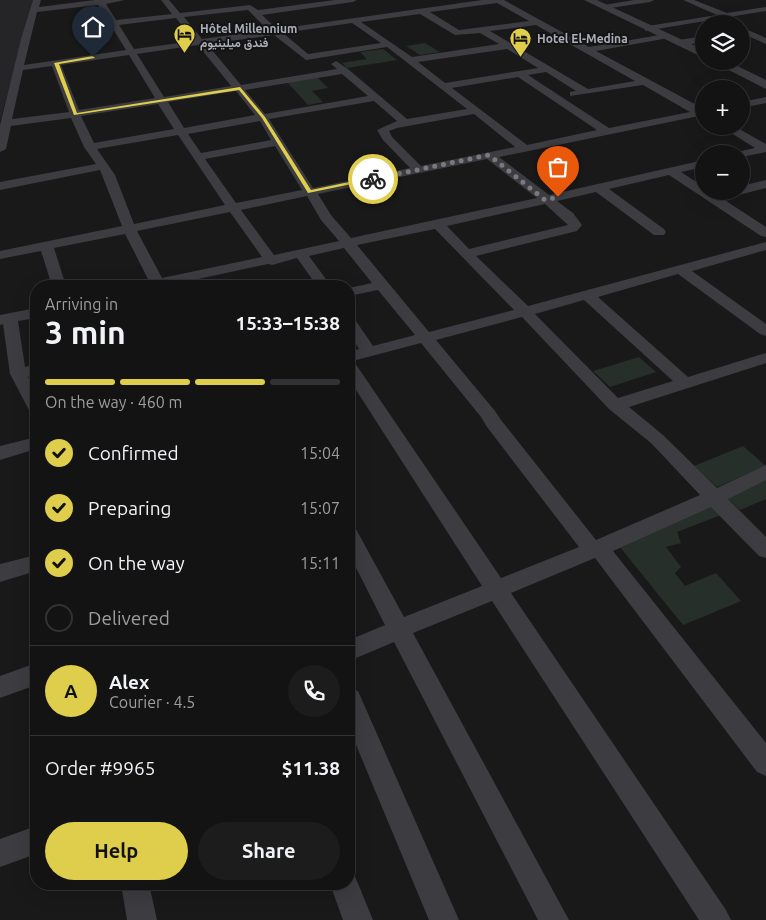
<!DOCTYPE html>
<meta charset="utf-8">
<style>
body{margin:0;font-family:Ubuntu,Vazirmatn,sans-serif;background:#1c1c1d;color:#f1f3f6;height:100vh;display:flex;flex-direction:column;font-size:19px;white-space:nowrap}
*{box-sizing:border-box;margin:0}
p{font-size:16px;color:#9d9ea0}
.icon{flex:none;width:28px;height:28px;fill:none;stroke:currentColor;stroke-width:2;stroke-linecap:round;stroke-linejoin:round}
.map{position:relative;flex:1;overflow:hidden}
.side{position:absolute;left:30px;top:280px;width:325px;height:610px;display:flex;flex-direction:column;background:#131314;border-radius:20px;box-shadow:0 5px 20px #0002,0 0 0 1px #323234}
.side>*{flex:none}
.fabs{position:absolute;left:695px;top:15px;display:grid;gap:10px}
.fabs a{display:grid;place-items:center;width:55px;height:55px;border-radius:50%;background:#131314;box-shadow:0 5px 20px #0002,0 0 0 1px #323234;font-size:25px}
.pin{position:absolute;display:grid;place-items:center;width:42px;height:42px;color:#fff;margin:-51px -21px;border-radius:50% 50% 50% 0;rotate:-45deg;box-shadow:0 0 5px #0007}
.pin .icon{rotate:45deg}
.courier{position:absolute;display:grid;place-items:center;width:50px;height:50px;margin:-25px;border:4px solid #dfcd4c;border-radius:50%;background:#fff;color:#222;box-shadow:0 1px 6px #0007}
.headline em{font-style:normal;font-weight:700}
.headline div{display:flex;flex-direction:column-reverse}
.headline{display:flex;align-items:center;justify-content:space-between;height:85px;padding:0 15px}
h1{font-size:32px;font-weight:700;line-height:38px}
.bar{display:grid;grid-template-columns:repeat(4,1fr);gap:8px 5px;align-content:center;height:60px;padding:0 15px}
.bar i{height:6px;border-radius:4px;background:#323234}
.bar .selected{background:#dfcd4c}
.bar p{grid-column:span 4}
.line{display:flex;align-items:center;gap:12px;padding:0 15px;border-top:1px solid #323234}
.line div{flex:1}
.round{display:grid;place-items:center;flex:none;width:52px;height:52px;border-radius:26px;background:#1c1c1d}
ol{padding:0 15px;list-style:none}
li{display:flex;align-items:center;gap:15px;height:55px}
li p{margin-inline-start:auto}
li .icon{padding:5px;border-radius:50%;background:#dfcd4c;color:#111;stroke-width:4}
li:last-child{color:#9d9ea0}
li i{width:28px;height:28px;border:2px solid #323234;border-radius:50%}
.action{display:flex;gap:10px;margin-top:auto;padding:10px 15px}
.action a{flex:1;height:58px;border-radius:30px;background:#dfcd4c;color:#111;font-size:20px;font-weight:700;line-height:58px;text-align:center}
.action a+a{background:#1c1c1d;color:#f1f3f6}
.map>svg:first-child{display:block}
</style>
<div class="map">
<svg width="766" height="920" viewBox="0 0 766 920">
<rect width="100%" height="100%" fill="#19191a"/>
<path fill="#252527" d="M0 0H33L0 121Z"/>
<path fill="#272f2a" d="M425 43 440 52 420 55 406 46Z
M383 49 397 60 347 68 342 63 367 59 360 52Z
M317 77 328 88 312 91 323 102 308 105 287 82Z
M639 357 656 372 610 387 593 371Z
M743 446 766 466 717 487 694 466Z
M766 479V499L740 510 727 498Z
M711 506 721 515 677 532 681 543 666 547 681 567 675 573 685 586 716 573 741 601 683 625 615 541Z"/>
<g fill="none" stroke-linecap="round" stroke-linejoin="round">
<path fill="#3c3c41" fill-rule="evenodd" d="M33 0H41L39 7 95 0H125L106 4 116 20 172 14 161 0H169L180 13 250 5 258 10 335 0H357L353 2 262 15 277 29 482 0H504L589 47 666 34 667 36 663 39 596 51 704 109V118L699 116 499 157 549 195 704 160V167L681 172 704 187V191L714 194 722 191H741V186L766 180V188L723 199 766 227V237L761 236 669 175 609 189 664 229 666 232 664 235H654L596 192 557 201 573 213 582 225 577 231 476 256 528 306 766 242V250L692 271 766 324V336L760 334 678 274 598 297 688 377 766 353V363L629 407 663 435 717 488 766 465V480L728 499 766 537V558L759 556 711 507 613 551 766 743V776L757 772 595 558 511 593 726 910 731 920H699L492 601 413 633 569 920H538L394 642 349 661V640L385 625 349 554V527L356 529 404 617 482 586 349 379V352L359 349 349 333V316L354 318 373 346 415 335 378 290 349 296V288L372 283 344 248 309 256 331 286H317L297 258 272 265 268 264 166 286H140L142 283 149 281 125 234 54 248 66 286H52L41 251 0 259V251L122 226 100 170 0 190V182L96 164 84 147 71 118 11 126 6 149 0 152V125L21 39ZM497 3 529 21 459 30 430 12ZM98 5 126 50 24 65 37 12ZM248 10 268 30 202 39 184 17ZM420 14 455 35 480 33 499 44 412 57 361 22ZM176 18 194 41 134 49 119 25ZM352 23 381 43 308 54 283 33ZM536 25 635 81 588 89 490 31ZM274 35 306 60 387 47 467 109 407 119 348 69 336 61 331 64 337 69 241 85 207 44ZM198 45 231 86 164 97 137 54ZM507 49 538 68 445 83 418 62ZM129 55 155 98 79 110 61 65ZM52 66 69 112 12 119 23 70ZM546 72 576 91 570 92V96L643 85 690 112 609 128 528 75ZM342 74 368 96 265 114 245 90ZM518 77 597 130 527 145 452 88ZM236 91 255 115 184 128 168 102ZM374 101 397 121 377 130 383 140 410 168 313 188 269 119ZM158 104 174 129 94 143 81 116ZM474 114 515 147 421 166 392 137 389 131 397 128ZM260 121 271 140 201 153 188 134ZM178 135 225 205 134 224 115 175 97 149ZM275 146 302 190 236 203 205 159ZM487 159 537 198 351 238 331 215 318 194ZM307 196 321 220 339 241 274 255 241 210ZM545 204 568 225 469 249 447 226ZM230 212 262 257 162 278 137 231ZM435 229 514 310 429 332 357 245ZM584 300 673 381 618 398 535 314ZM522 317 609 409 651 443 700 495 596 540 501 420 495 411 436 340ZM421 343 481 417 487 427 579 547 501 578 355 363 349 362Z
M634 0H654L650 2 604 9 600 7 604 5Z
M683 0H694L727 13 766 7V11L645 31V27L648 26 717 15Z
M741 27 766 38V44L741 33Z
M704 36V42L679 46 674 43 679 40Z
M766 97V103L741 108V102Z
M720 126H734L766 144V152L741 157V154H735L737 152 755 148Z
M36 308V318L18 321 25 367 36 364V374L28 377 36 392V414L30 412 10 374 3 324 0 325V315Z
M36 437V449L0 460V446Z
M36 555V571L0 582V564Z
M36 663V685L0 698V676Z
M349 688 358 691 459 920H429L349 728Z
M36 826V854L0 867V839Z
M349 872 354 874 373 920H343L330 884H349Z
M121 884H149L157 920H127Z"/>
<path fill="#3c3c41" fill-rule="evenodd" d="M584 0H597L704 50V58Z
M711 61H727L766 80V89Z"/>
</g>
<path fill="#dfcd4c" d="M93 56 95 58 59 64 77 113 240 87 265 117 311 190 373 177 376 179 308 193 262 118 239 90 74 115 54 63Z"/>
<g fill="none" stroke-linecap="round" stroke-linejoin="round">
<path stroke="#797a81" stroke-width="5" stroke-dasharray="0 9" d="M373 179 489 155 545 200 558 197"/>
</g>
<defs>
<symbol id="hotel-pin" viewBox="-11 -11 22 30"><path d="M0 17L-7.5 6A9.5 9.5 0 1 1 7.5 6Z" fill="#dfcd4c" stroke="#141415"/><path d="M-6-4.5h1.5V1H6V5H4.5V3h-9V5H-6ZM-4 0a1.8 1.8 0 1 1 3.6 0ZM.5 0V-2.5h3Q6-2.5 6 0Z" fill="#111"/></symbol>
</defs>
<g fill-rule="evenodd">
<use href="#hotel-pin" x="172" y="22" width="25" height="34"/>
<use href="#hotel-pin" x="508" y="26" width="25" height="34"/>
</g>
<g text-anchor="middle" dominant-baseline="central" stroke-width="4" stroke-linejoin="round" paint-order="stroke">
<g font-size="12" font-weight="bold" fill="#acaeb9" stroke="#141415" text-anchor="start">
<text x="200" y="28">Hôtel Millennium<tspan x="200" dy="14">فندق ميلينيوم</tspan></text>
<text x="537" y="38">Hotel El-Medina</text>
</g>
</g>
</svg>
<div class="fabs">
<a><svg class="icon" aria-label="layers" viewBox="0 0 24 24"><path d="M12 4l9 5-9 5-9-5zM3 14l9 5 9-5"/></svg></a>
<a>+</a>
<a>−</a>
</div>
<div class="pin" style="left:558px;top:197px;background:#ea580c"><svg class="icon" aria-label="bag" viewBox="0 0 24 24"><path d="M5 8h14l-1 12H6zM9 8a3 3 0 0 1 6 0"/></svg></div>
<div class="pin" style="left:93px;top:57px;background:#1f2937"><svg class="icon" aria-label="home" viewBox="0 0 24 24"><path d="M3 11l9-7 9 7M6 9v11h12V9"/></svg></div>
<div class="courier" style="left:373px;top:179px"><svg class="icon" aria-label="bike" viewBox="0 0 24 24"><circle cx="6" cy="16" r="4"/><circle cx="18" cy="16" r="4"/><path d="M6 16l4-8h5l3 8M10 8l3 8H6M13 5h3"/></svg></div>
<section class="side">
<div class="headline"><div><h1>3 min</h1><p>Arriving in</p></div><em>15:33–15:38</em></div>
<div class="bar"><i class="selected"></i><i class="selected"></i><i class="selected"></i><i></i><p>On the way · 460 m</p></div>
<ol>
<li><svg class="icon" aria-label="check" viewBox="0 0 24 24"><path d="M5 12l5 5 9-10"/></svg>Confirmed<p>15:04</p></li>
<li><svg class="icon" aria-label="check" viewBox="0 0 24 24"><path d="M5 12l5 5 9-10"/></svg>Preparing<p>15:07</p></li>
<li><svg class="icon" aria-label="check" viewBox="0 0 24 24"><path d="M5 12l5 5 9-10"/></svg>On the way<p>15:11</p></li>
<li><i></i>Delivered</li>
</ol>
<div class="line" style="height:90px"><b class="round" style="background:#dfcd4c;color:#111">A</b><div><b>Alex</b><p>Courier · 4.5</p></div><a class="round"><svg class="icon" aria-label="phone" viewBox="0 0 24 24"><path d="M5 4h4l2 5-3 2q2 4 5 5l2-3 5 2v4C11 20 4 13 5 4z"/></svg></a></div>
<div class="line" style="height:65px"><div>Order #9965</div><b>$11.38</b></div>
<div class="action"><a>Help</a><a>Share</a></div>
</section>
</div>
